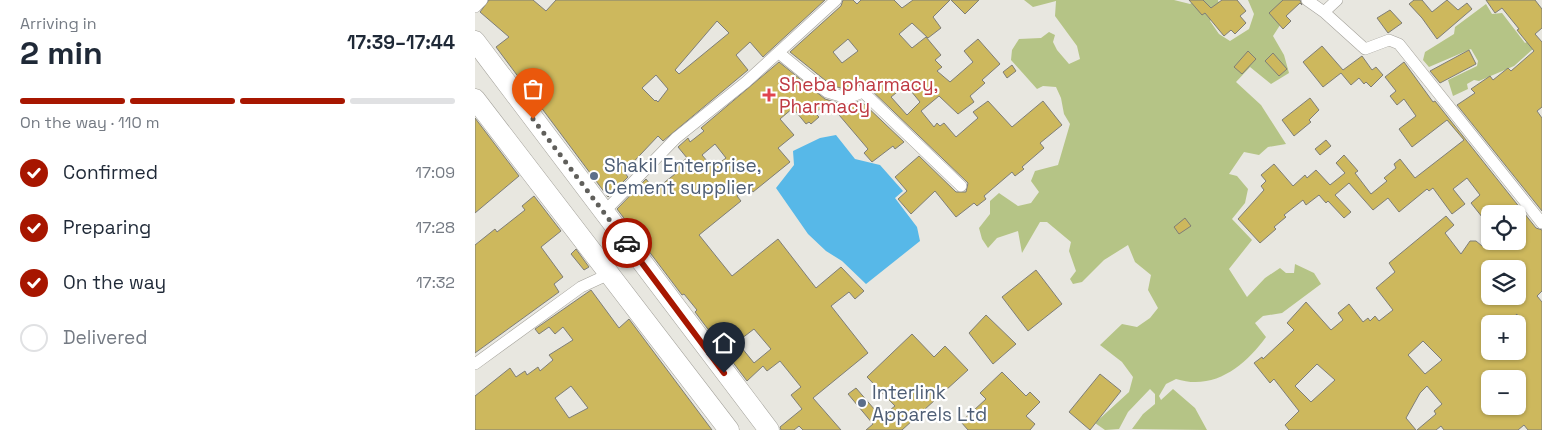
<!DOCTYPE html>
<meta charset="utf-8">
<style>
body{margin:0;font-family:"Space Grotesk",sans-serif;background:#f2f2f3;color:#1f2937;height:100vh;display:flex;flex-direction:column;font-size:19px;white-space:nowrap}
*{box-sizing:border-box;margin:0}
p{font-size:16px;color:#747a83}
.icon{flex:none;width:28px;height:28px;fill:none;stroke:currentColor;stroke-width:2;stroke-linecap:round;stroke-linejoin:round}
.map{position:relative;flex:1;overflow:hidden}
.sheet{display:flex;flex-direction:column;background:#fff;width:475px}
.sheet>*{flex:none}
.tools{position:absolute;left:1006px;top:205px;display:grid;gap:10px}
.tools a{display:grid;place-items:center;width:45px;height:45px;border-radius:8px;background:#fff;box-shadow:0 1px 4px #0004;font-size:25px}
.pin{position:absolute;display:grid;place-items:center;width:42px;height:42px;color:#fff;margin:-51px -21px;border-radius:50% 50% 50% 0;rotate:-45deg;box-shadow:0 0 5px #0007}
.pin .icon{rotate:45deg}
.courier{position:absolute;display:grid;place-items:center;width:50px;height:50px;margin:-25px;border:4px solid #a71600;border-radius:50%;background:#fff;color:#222;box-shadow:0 1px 6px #0007}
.overview em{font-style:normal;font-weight:600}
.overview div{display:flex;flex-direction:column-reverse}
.overview{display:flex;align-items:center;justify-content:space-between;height:85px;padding:0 20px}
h1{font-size:32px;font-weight:600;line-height:38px}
.bar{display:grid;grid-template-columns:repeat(4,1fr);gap:8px 5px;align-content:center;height:60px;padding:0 20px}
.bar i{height:6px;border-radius:4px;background:#e0e1e3}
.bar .on{background:#a71600}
.bar p{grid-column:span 4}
ol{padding:0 20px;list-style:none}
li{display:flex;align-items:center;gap:15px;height:55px}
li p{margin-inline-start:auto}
li .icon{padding:5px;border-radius:50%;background:#a71600;color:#fff;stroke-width:4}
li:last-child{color:#747a83}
li i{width:28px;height:28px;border:2px solid #e0e1e3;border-radius:50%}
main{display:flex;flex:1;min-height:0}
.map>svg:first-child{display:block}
</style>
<main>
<section class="sheet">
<div class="overview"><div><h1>2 min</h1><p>Arriving in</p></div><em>17:39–17:44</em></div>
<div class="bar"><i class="on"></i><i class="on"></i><i class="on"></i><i></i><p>On the way · 110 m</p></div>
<ol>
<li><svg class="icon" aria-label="check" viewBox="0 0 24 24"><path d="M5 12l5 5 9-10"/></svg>Confirmed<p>17:09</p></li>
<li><svg class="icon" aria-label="check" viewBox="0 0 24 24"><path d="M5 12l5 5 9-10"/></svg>Preparing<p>17:28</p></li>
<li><svg class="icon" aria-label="check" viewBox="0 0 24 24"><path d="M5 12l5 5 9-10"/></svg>On the way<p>17:32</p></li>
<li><i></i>Delivered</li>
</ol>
</section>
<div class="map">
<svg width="1067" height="430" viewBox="0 0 1067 430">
<rect width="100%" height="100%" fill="#e8e7e0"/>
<path fill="#b5c486" d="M549 0H699L715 4 721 0H743L745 9 735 21 744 34 755 41 774 29 779 14 773 0H813L818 5 798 36 809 55 814 73 796 84 775 67 761 82 786 105 811 144 793 147 784 155 769 152 754 174 762 176 773 189 770 203 757 219 777 240 754 269 772 297 790 278 805 268 811 273H819L820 264 839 273 846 284 807 313 788 316 780 323 791 337C770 366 739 391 701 379L691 384 684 396 686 400 698 389 720 408 732 430 657 429 668 414 680 404V394L675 389 653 412 644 429 630 430 620 423 654 392 658 377 647 362 625 345 647 324 662 327 675 318 683 308 673 290 676 275 660 262 653 245 629 260 607 282 598 284 595 279 601 271 594 251 596 242 572 222H565L547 253 543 231 522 238 513 248 507 239 504 228 515 214V201L524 193 543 206 556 203 564 192 556 181 560 171 583 165 595 124 589 114 586 98 581 87 568 86 562 89 536 60 537 50 544 39 566 38 574 32 580 35 578 42 582 50 594 64 605 59 602 46 580 16 581 1 558 7Z
M1011 4 1017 14 1027 13 1050 43 1054 41 1058 49 1039 66 1004 81 999 80 992 84 993 89 978 96 973 80 1002 66 1003 61 996 49 954 67 948 60 950 52 979 34 980 27Z"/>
<path fill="#57b8e8" d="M361 135 380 159 405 165 428 191 420 198 442 227 445 241 391 284 367 261 351 251 333 234 301 188 319 165 318 151 345 138Z"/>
<path fill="#cdb85d" stroke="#7f7e77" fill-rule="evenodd" d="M14 0H58L71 11 81 0H350L288 57 275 42 261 55 273 70 188 141 183 136 149 172 153 177 133 197 21 47 34 37 5 12ZM242 21 254 33 204 74 200 70ZM181 75 193 89 183 102 181 100 180 101 167 88Z
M368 0H378L382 4 386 0H419L427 8 438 0H475L458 17 466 28 453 38 437 23 424 34 437 48 451 37 466 55 460 60 467 67 462 71 475 82 498 62 489 51 503 39 525 64 507 80 510 83 495 96 499 102 483 114 464 96 446 111 459 127 462 123 465 126 469 123 481 137 503 118 498 112 513 101 537 127 568 101 587 125 565 143 569 148 547 167 549 169 540 176 537 172 509 196 511 199 502 206 499 203 481 217 460 191 436 214 423 199 432 191 420 177 444 156 481 192H491L493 183 393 87 386 85 372 90 356 85 315 52 366 6ZM373 39 383 51 367 63 358 52ZM431 85 445 102 432 115 416 97Z
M476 0H504L490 14Z
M714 0H728L736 8 747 0H762L771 11 765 16 771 23 760 34 756 30 749 36 730 13 727 15Z
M808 0H825L827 5 825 3 811 16 816 21 808 29 794 13Z
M939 0H947L957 12 972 0 983 10 992 3 997 9 962 39 947 18 934 4Z
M1011 0H1060L1067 9V28L1060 34 1067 42V107L1062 111 1067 118V211L982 105 1000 93 996 89 1015 76 1018 80 1033 68 1036 71 1059 51 1042 30 1044 29 1027 8 1020 13Z
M915 10 927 23 913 33 902 18Z
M847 46 868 70 887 56 897 70 901 67 908 75 896 87 891 82 889 84 884 78 876 85 866 73 848 87 828 62Z
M994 50 1001 64 965 83 955 71Z
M773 51 781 59 767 74 759 67Z
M798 53 812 69 804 76 790 61Z
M304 62 350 99 370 105 386 101 429 142 420 149 418 146 397 162 389 153 393 149 353 102 340 113 344 117 336 124 334 122 331 124 318 108 305 119 319 135 303 148 315 162 278 192 274 187 262 196 266 201 224 235 257 276 303 239 341 288 366 267 389 291 380 299 374 292 356 306 393 353 338 398 366 430H328L324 426 319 430H306L305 427 327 409 316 395 326 387 305 361 292 371 288 366 272 381 220 312 222 310 209 294 207 295 142 209 171 179 180 190 200 174 197 170 212 158 203 147 213 138 215 142 229 131 226 128ZM240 144 251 158 238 168 227 155ZM279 329 296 349 279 363 262 342Z
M929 62 958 102 960 101 1061 228 1067 230V291L1062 296 1067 302V430H1053L1049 425 1043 430H969L966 426 961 430H942L961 414 959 411 967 404 952 386 945 393 931 418 941 430H814L810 425 824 411 799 379 795 383 779 363 787 357 788 359 819 330 812 323 831 302 856 330 868 320 863 313 874 304 888 322 893 318 895 321 900 316 904 321 918 310 901 288 920 272 914 263 971 216 979 225 970 233 986 254 995 241H1001L1007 246 1015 241H1042V214H1015V227L996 203 1005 195 992 178 978 189 990 204 977 214 958 188 954 191 952 189 924 212 913 198 898 210 874 183 860 195 876 212 869 218 853 201 851 203 844 195 831 205 828 200 809 215 811 217 799 227 801 229 785 243 763 219 789 190 786 186 791 181 786 175 799 164 818 186 830 175 832 178 841 170 855 185 870 173 861 163 869 155 883 171 880 173 896 194 912 181 909 178 921 168 919 164 925 159 940 178 989 140 972 120 937 147 924 129 941 116 929 99 922 105 915 96 921 91 910 77ZM1015 269H1042V296H1015ZM1042 314V351H1015V324H1031ZM948 341 967 360 950 374 933 355ZM842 364 860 380 836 402 820 386ZM1015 379H1042V406H1015Z
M537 65 541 71 532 78 528 72Z
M835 98 844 110 834 120 836 122 819 136 807 120Z
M0 118 44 176 0 213Z
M851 140 856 146 845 155 840 149Z
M59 196 86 231 66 247 88 277 79 284 84 292 0 353V245L20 229 22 232 50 210 47 206Z
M710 218 716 226 704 234 699 227Z
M101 249 114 267 109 270 96 254Z
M561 270 587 304 553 331 527 297Z
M116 290 144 328 154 319 237 430H0V396L35 368 41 377 50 371 52 375 63 367 65 371 78 360 74 355 98 340 88 327 80 334 74 327 64 334 60 329ZM96 386 113 408 94 418 80 398Z
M511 315 541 344 518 364 494 333Z
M437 334 459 357 470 346 493 370 427 430H391L398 424 373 394 381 388 406 417 420 406 392 377Z
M527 372 551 396 555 392 565 402 551 416 560 424 555 430H493L486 422 511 399 505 393Z
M625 374 646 391 615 430 594 412Z"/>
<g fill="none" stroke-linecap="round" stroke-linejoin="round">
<defs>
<path id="street" d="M832 0 849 12 890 49 914 40 924 44 1067 223
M0 7 7 0
M849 12 862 0
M304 53 352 92 372 98 388 92 486 186
M129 212 201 138 271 82 361 0
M0 364 106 287 132 275"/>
<path id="highway" d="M0 41 294 430
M0 99 254 430"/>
</defs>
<use href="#street" stroke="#a4a29b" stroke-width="12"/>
<use href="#highway" stroke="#a4a29b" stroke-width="21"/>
<use href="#street" stroke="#fff" stroke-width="11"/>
<use href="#highway" stroke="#fff" stroke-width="20"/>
</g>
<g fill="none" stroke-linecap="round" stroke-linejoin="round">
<path stroke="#605f5b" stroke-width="5" stroke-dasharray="0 9" d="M58 119 152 243"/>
<path stroke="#a71600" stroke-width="6" d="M152 243 249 373"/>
</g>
<path fill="#e0444e" stroke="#fff" stroke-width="2" d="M291.5 87.5h5v5h5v5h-5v5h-5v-5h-5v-5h5z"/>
<g fill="#5c6f8a" stroke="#fff" stroke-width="2">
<circle cx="119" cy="176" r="5"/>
<circle cx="387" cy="403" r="5"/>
</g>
<g text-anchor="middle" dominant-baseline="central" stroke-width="4.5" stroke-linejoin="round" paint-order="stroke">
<g font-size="19" fill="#be3a42" stroke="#fff" text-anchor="start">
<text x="304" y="84">Sheba pharmacy,<tspan x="304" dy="22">Pharmacy</tspan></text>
</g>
<g font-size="19" fill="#4e5e75" stroke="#fff" text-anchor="start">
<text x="129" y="165">Shakil Enterprise,<tspan x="129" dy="22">Cement supplier</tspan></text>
<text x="397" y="392">Interlink<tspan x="397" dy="22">Apparels Ltd</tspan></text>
</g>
</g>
</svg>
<div class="tools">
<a><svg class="icon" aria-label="locate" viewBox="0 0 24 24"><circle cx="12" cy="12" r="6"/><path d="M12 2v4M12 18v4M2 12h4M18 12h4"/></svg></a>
<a><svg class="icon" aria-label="layers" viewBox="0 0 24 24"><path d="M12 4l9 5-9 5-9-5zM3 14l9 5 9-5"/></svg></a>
<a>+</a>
<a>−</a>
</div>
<div class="pin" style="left:58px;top:119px;background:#ea580c"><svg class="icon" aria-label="bag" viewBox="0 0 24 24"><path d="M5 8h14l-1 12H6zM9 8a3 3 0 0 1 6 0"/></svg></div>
<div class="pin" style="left:249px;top:373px;background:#1f2937"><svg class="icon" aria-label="home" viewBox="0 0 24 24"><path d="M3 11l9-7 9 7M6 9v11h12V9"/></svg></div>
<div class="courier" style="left:152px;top:243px"><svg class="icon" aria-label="car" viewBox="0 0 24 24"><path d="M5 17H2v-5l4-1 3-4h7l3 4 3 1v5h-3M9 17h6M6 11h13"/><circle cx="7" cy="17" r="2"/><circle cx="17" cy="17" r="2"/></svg></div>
</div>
</main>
